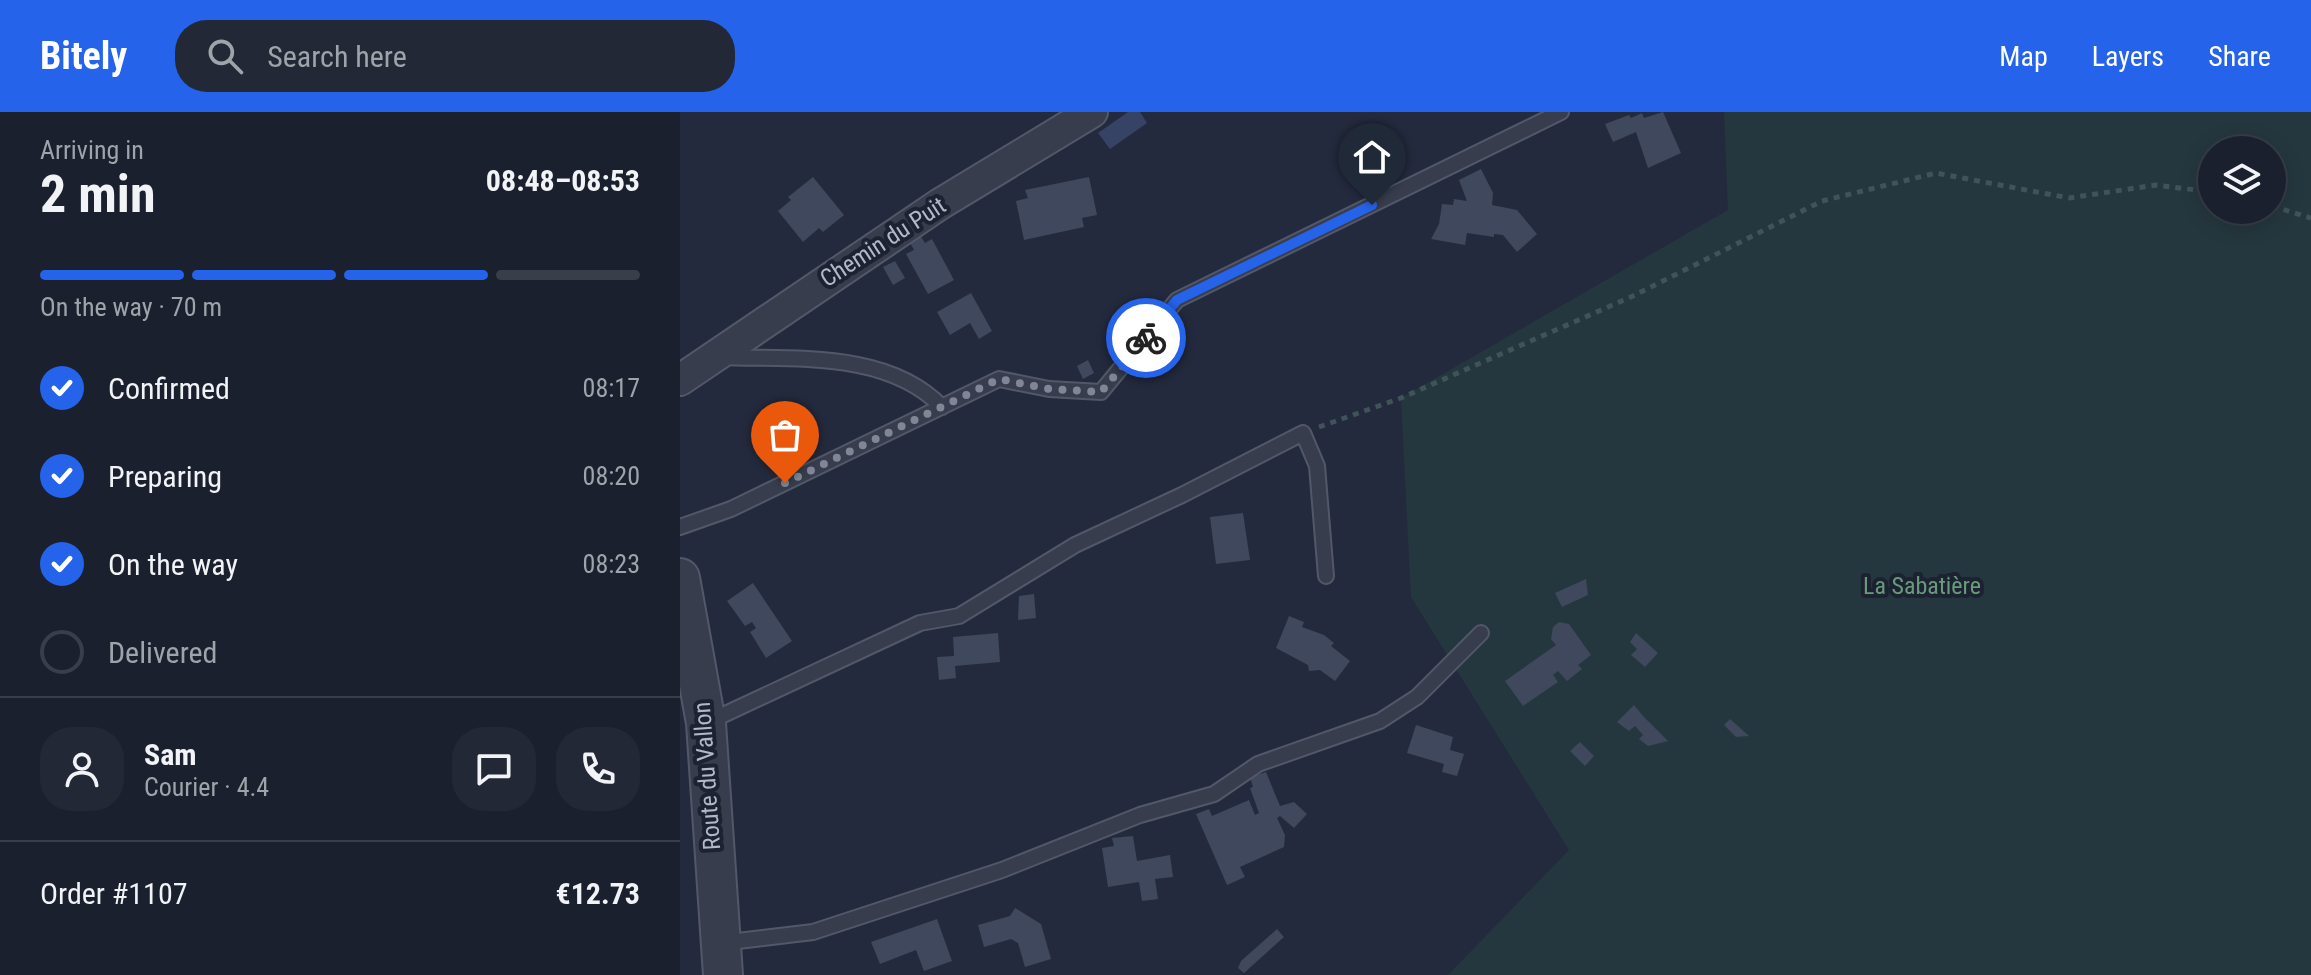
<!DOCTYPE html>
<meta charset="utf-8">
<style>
body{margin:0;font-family:"Roboto Condensed",sans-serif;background:#232836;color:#f1f3f6;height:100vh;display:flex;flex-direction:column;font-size:30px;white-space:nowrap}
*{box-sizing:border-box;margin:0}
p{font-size:26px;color:#9fa3aa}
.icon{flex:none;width:44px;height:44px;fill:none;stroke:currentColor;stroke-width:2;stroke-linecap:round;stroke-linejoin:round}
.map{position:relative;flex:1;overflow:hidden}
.details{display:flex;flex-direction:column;background:#1a202e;width:680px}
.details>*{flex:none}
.controls{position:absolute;left:1518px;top:24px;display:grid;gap:16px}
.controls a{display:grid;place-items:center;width:88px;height:88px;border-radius:50%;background:#1a202e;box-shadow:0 4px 20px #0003,0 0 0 2px #383e4a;font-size:40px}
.pin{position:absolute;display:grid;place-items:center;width:68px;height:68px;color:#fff;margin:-82px -34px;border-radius:50% 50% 50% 0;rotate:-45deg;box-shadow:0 0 8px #0007}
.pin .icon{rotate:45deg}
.courier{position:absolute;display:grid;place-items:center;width:80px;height:80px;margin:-40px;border:6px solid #2563eb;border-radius:50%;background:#fff;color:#222;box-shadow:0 2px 10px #0007}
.overview em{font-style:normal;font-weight:700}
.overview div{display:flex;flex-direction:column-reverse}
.overview{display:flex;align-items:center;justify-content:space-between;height:136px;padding:0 40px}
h1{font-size:52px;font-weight:700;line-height:60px}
.bar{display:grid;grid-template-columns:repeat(4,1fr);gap:12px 8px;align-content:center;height:96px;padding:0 40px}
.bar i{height:10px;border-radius:6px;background:#383e4a}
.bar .current{background:#2563eb}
.bar p{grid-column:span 4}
.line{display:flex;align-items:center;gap:20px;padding:0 40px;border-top:2px solid #383e4a}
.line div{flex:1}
.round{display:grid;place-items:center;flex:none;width:84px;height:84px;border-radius:32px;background:#232836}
ol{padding:0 40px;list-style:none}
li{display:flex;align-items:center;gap:24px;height:88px}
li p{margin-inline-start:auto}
li .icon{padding:8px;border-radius:50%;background:#2563eb;color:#fff;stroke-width:4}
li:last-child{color:#9fa3aa}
li i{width:44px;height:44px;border:4px solid #383e4a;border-radius:50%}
header{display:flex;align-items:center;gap:48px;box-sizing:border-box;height:112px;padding:0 40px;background:#2563eb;color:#fff}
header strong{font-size:38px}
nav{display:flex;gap:44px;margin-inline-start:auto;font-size:28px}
.search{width:560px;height:72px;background:#232836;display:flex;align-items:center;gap:20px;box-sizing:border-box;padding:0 28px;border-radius:32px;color:#9fa3aa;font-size:30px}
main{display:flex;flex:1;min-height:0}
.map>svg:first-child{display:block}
</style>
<header>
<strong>Bitely</strong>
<div class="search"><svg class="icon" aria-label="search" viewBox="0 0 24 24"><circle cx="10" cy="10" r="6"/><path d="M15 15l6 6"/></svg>Search here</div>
<nav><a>Map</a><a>Layers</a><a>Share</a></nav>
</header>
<main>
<section class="details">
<div class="overview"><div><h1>2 min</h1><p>Arriving in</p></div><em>08:48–08:53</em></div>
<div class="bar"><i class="current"></i><i class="current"></i><i class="current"></i><i></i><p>On the way · 70 m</p></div>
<ol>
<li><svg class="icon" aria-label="check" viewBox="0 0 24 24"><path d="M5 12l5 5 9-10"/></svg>Confirmed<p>08:17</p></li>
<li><svg class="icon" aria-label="check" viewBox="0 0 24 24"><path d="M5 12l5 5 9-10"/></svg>Preparing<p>08:20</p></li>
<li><svg class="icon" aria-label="check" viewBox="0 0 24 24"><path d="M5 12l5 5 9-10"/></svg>On the way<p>08:23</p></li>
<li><i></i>Delivered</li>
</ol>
<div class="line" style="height:144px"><a class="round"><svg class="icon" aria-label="person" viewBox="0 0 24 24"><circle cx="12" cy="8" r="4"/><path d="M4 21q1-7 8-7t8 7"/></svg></a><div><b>Sam</b><p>Courier · 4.4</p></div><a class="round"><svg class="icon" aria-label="chat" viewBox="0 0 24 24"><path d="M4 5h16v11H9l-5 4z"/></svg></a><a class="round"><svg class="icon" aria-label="phone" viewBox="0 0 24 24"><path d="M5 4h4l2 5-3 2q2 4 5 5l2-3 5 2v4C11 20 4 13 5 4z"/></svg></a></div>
<div class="line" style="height:104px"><div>Order #1107</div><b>€12.73</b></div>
</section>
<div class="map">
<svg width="1631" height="863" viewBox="0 0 1631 863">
<rect width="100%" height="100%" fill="#232a3d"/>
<path fill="#25373e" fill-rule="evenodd" d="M1044 0H1631V863H768L889 738 731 485 721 286 1048 98ZM1532 38H1592V98H1532Z"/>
<path fill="#364364" d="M448 0H460L467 11 430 37 418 21Z"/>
<path fill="#3f485c" d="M983 0 1001 41 968 56 956 20 933 30 925 12 949 3 951 6 962 1 964 6Z
M801 57 813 81 812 93 837 98 857 122 837 140 823 123 814 122V125L787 121 785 133 751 127 759 112 762 92 773 93 774 87 787 89 779 68Z
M133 65 164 103 143 120 139 116 123 130 98 99 111 88 108 85Z
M409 65 417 103 402 106 404 115 344 128 336 89 348 86 345 78Z
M240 123 245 131 252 127 274 168 248 182 226 142 234 138 229 129Z
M215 149 225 166 213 173 203 155Z
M291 181 312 219 299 227 290 211 270 223 257 200Z
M408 248 414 261 403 267 397 254Z
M563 401 570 448 536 452 530 405Z
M906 467 908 483 882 495 875 481Z
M73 471 112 529 86 546 70 520 76 516 72 510 65 514 47 489Z
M354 482 356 506 338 508 339 484Z
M609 504 624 510 622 515 644 523 654 531 651 534 670 549 655 569 640 558 629 559 628 553 596 536Z
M879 510 889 512 911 543 898 553 902 557 887 569 878 559 873 563 878 570 843 594 825 569 876 533 871 527 873 515Z
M318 521 320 550 275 554 276 566 259 568 257 545 274 544 273 525Z
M956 521 978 541 965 555 951 543 957 537 950 530Z
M954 593 964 605 988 629 968 634 959 627 963 623 955 614 949 619 937 610Z
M1050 607 1069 624 1056 625 1044 613Z
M736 613 773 625 770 638 784 642 777 664 762 660 764 652 727 641Z
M900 630 914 644 905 654 890 639Z
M586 660 600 694 614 690 627 702 614 716 600 704 597 706 605 723 604 735 560 755 565 765 547 773 516 702 529 697 532 704 569 688 575 703 579 701 570 676 573 675 570 665Z
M453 724 457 749 490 743 493 765 475 767 478 787 462 789 459 770 428 775 422 736 434 734 432 726Z
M335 796 361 812 371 847 345 855 338 831 331 827 304 835 298 813 330 804Z
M257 807 272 849 244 859 236 838 200 852 191 830Z
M597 817 604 825 564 861 558 856 561 849Z"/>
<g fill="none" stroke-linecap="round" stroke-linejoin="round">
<defs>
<path id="service" d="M40 245C114 248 207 238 262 295
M0 415 51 397 319 267 369 277 421 280 497 188 881 0
M26 611 240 511 279 504 395 433 502 383 623 321 637 354 646 464
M41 831 133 820 322 758 460 703 534 682 578 652 700 609 737 585 801 521"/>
<path id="minor" d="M0 268 260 92 412 0"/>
<path id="tertiary" d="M0 466 26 611 43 863"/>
</defs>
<use href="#service" stroke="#525868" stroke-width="18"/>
<use href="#minor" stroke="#525868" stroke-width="34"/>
<use href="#tertiary" stroke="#525868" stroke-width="42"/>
<path stroke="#405358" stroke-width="5" stroke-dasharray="6 6" stroke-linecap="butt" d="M1592 94 1631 106
M639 315 721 286 953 184 1142 89 1256 61 1389 86 1476 73 1532 80"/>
<use href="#service" stroke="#373d4d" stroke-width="14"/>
<use href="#minor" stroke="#373d4d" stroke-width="30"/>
<use href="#tertiary" stroke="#373d4d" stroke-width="38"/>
</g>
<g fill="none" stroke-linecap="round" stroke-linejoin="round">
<path stroke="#808697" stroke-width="8" stroke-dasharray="0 14.4" d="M105 371 319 267 369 277 421 280 466 226"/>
<path stroke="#2563eb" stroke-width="10" d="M466 226 497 188 692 93"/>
</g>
<g text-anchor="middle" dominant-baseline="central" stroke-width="8" stroke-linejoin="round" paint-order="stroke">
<g font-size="24" fill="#b2b8c8" stroke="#1c2232">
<text transform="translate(203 130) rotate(-33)">Chemin du Puit</text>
<text transform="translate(27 664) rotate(-94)">Route du Vallon</text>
</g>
<g font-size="24" fill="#699a7b" stroke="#1c2232">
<text x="1242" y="474">La Sabatière</text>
</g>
</g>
</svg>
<div class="controls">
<a><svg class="icon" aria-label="layers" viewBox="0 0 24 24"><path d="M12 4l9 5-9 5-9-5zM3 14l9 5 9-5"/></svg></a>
</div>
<div class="pin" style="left:105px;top:371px;background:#ea580c"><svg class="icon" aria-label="bag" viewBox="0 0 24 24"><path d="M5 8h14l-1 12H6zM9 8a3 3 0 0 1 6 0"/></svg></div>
<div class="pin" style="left:692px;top:93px;background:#1f2937"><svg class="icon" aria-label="home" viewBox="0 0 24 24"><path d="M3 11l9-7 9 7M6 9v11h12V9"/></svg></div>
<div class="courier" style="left:466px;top:226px"><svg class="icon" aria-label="bike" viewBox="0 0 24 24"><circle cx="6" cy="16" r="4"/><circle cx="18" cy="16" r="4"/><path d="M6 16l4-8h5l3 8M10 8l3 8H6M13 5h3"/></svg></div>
</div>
</main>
